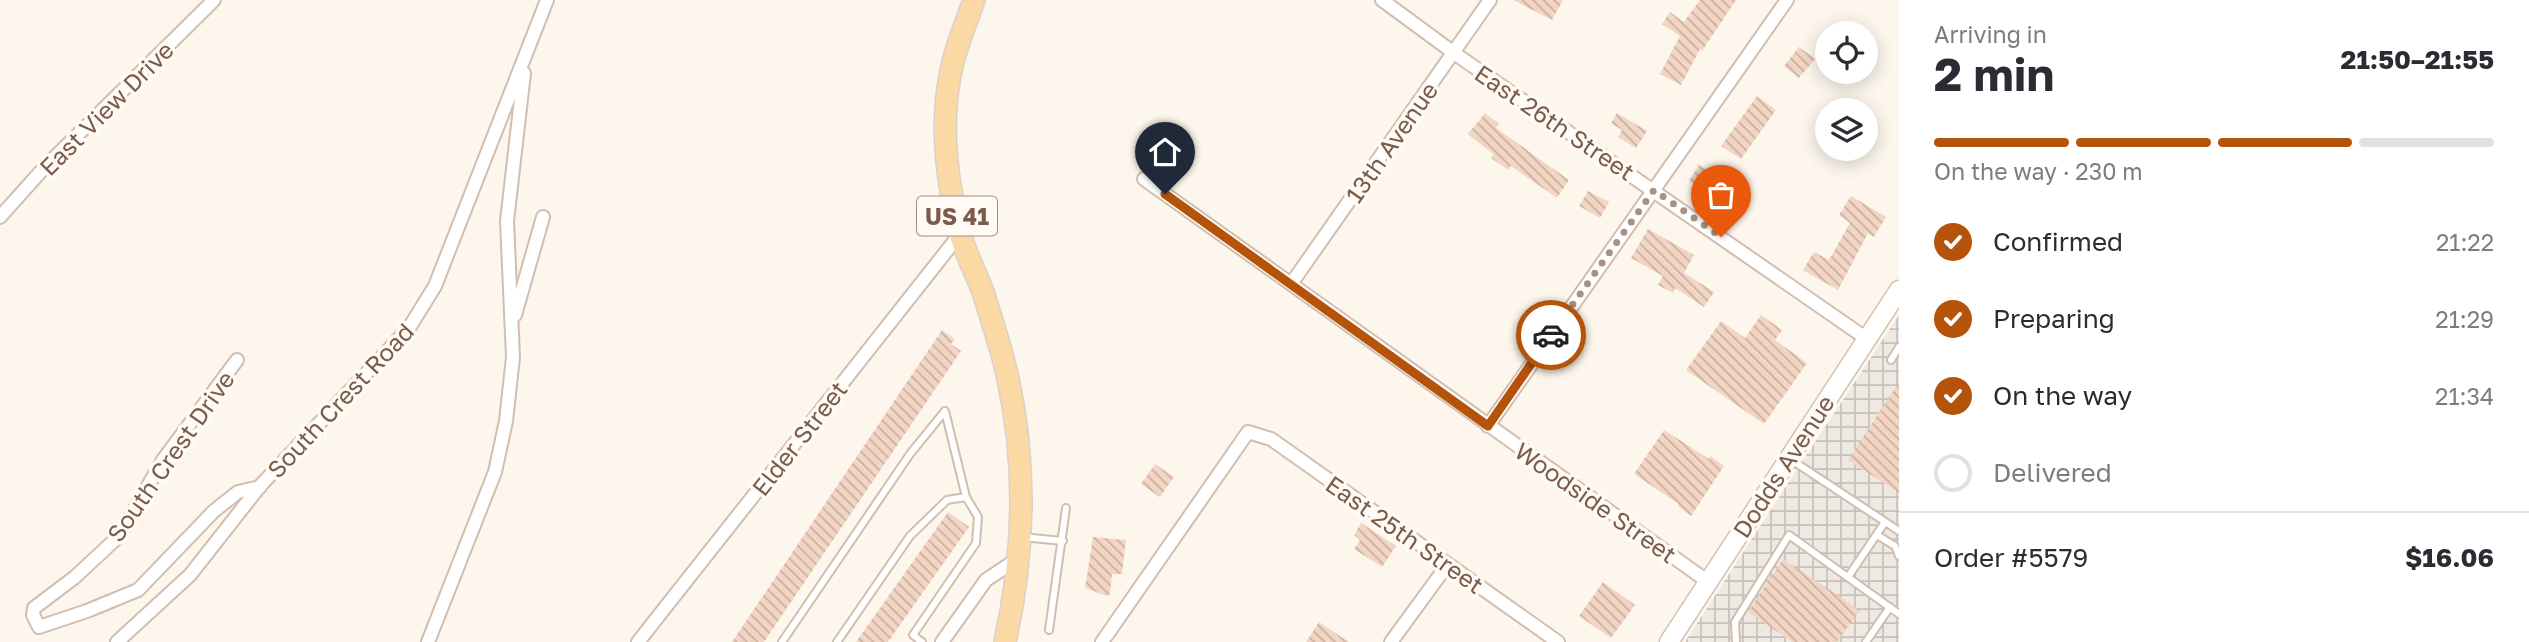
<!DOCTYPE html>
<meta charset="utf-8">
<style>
body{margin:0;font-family:"Golos Text",sans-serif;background:#f2f2f3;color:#2b2b33;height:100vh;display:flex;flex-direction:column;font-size:26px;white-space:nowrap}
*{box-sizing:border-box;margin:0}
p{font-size:23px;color:#7c7c81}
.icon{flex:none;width:38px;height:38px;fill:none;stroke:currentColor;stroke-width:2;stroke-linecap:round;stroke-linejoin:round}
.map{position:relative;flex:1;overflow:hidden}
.details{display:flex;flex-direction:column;background:#fff;width:630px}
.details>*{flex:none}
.fabs{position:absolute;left:1815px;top:21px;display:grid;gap:14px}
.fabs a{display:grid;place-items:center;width:63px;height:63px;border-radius:50%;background:#fff;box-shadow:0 4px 18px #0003;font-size:35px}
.pin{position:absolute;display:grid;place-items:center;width:60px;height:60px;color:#fff;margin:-72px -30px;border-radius:50% 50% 50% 0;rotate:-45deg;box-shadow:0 0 7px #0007}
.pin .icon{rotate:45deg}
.courier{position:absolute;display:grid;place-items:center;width:70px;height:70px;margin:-35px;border:5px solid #b45309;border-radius:50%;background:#fff;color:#222;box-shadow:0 2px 9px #0007}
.headline em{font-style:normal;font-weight:700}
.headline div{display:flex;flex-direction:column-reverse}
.headline{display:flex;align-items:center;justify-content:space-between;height:119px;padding:0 35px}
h1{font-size:46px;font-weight:700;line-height:52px}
.bar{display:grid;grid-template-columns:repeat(4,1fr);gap:10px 7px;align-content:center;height:84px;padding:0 35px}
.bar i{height:9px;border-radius:5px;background:#e1e1e2}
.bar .active{background:#b45309}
.bar p{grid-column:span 4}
.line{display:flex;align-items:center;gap:18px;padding:0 35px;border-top:2px solid #e1e1e2}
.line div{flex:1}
ol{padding:0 35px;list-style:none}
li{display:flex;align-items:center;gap:21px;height:77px}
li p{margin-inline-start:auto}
li .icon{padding:7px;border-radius:50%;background:#b45309;color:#fff;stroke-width:4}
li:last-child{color:#7c7c81}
li i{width:38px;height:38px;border:4px solid #e1e1e2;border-radius:50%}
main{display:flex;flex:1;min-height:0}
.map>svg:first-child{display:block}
</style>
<main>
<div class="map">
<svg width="1899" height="642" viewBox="0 0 1899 642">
<defs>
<pattern id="industrial-grid" width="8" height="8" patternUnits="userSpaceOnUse" patternTransform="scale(1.75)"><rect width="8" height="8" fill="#efe9e4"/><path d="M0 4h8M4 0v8" fill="none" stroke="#c7c0bb"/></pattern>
<pattern id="building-back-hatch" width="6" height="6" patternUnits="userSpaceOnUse" patternTransform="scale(1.75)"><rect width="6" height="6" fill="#f3d5c3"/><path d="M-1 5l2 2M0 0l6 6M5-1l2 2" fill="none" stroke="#cab0a1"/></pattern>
</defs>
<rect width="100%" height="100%" fill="#fdf6ec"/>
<path fill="url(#industrial-grid)" d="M1899 315V642H1685L1794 474Z"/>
<path fill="url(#building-back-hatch)" d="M1513 0H1563L1552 20Z
M1700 0H1736L1702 51 1700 49 1681 85 1660 74 1680 36 1662 24 1670 12 1684 22Z
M1799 47 1815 59 1799 78 1784 66Z
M1757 96 1776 110 1741 159 1721 146Z
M1485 113 1499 124 1496 128 1569 180 1557 198 1511 166 1508 170 1491 158 1494 155 1468 134Z
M1617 113 1647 131 1636 148 1618 137 1622 130 1611 123Z
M1699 165 1725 181 1715 197 1689 181Z
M1588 191 1609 202 1600 218 1579 206Z
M1851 196 1886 217 1874 237 1868 233 1838 290 1803 270 1814 252 1829 260 1850 223 1839 215Z
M1648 229 1694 255 1684 273 1714 292 1704 307 1675 288 1673 293 1658 285 1663 276 1631 258Z
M1761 315 1782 330 1775 340 1807 363 1764 424 1686 370 1721 321 1745 338Z
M942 330 955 339 951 344 961 351 764 642H732Z
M1899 382V493L1848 460Z
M1664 430 1709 459 1710 456 1724 466 1691 516 1678 506 1679 504 1634 474Z
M1155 464 1174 477 1160 497 1141 484Z
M948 512 969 527 888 642H856Z
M1361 523 1396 546 1382 567 1354 549 1360 540 1354 535Z
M1093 537 1126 540 1122 574H1112L1110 594 1107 596 1085 588Z
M1783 559 1860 610 1837 642H1792L1748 612Z
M1603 582 1635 605 1611 638 1579 616Z
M1319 622 1349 642H1306Z"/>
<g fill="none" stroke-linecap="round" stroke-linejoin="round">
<defs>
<path id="lane" d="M1891 360 1899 347
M1790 459 1899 531
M1877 535 1895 546 1899 556
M1022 537 1063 541
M1848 577 1885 522
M1049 630 1066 508
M782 642 910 454 945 411 966 497
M837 642 910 536 947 500 966 497 978 517 976 543 913 635 922 642
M1736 642 1735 622 1789 535 1899 614
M1866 642 1890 607"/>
<path id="street" d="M1382 0 1454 53 1867 339
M1144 179 1707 581
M0 217 43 169 214 0
M1291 284 1490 0
M515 315 543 217
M237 360 163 460 119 536 75 577 34 608 33 615 39 627 87 611 138 590 214 511 238 492 260 487
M1488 426 1787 0
M117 642 190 575 260 486 409 328 435 286 547 0
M428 642 495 472 506 421 513 357 507 221 524 73
M638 642 960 234
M942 642 986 580 1019 558
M1102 642 1248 432 1271 439 1558 642
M1391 642 1448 564"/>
<path id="secondary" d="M1669 642 1899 290"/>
<path id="primary" d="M974 0C966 24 954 50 950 76 940 127 947 182 960 233 965 253 976 273 983 292 992 321 1002 350 1008 379 1027 466 1024 556 1005 642"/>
</defs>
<use href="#lane" stroke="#d1beb0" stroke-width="10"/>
<use href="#street" stroke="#d1beb0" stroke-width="16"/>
<use href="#secondary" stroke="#d6c0b0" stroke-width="21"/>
<use href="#primary" stroke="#dad1cd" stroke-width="24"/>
<use href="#lane" stroke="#fff" stroke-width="6"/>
<use href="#street" stroke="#fff" stroke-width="12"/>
<use href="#secondary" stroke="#fff" stroke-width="18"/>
<use href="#primary" stroke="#fbd9a5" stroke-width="21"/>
</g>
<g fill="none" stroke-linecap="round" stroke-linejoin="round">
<path stroke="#a89285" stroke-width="7" stroke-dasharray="0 12.6" d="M1551 335 1654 190 1721 237"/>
<path stroke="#b45309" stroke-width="9" d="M1165 194 1488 426 1551 335"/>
</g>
<g text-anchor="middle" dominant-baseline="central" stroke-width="7" stroke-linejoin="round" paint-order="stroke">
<rect fill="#fffaf3" stroke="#a28b7f" stroke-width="2" x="917" y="196.5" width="80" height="39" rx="5"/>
<g font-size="23" font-weight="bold" fill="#7a5c4d">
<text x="957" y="216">US 41</text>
</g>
<g font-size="24" fill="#7a5c4d" stroke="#fffaf3">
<text transform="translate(106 108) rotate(-45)">East View Drive</text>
<text transform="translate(1555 122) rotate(34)">East 26th Street</text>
<text transform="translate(1391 142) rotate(-55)">13th Avenue</text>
<text transform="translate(340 400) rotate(-47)">South Crest Road</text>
<text transform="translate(799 438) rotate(-52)">Elder Street</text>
<text transform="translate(170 456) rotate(-55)">South Crest Drive</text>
<text transform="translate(1783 466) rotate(-57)">Dodds Avenue</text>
<text transform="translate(1596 502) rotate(35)">Woodside Street</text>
<text transform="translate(1405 534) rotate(35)">East 25th Street</text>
</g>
</g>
</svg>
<div class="fabs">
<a><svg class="icon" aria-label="locate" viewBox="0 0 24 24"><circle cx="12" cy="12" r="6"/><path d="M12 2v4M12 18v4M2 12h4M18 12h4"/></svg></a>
<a><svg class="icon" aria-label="layers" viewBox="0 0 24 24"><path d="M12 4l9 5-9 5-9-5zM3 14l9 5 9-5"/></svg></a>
</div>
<div class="pin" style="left:1721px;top:237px;background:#ea580c"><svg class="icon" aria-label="bag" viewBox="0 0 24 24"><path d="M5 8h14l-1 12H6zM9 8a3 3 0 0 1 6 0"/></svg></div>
<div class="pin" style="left:1165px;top:194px;background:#1f2937"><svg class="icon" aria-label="home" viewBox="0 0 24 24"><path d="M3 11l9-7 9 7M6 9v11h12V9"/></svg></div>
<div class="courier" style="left:1551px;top:335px"><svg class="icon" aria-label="car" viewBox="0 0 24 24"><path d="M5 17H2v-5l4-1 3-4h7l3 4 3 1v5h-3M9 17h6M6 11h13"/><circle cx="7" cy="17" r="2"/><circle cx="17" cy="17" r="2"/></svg></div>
</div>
<section class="details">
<div class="headline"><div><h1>2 min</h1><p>Arriving in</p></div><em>21:50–21:55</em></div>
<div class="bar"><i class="active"></i><i class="active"></i><i class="active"></i><i></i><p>On the way · 230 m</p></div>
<ol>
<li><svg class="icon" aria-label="check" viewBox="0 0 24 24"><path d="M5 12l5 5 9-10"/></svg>Confirmed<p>21:22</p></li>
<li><svg class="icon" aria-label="check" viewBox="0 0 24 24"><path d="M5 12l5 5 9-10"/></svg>Preparing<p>21:29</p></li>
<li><svg class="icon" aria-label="check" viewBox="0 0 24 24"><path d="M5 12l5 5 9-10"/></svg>On the way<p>21:34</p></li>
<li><i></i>Delivered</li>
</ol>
<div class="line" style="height:91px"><div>Order #5579</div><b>$16.06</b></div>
</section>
</main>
